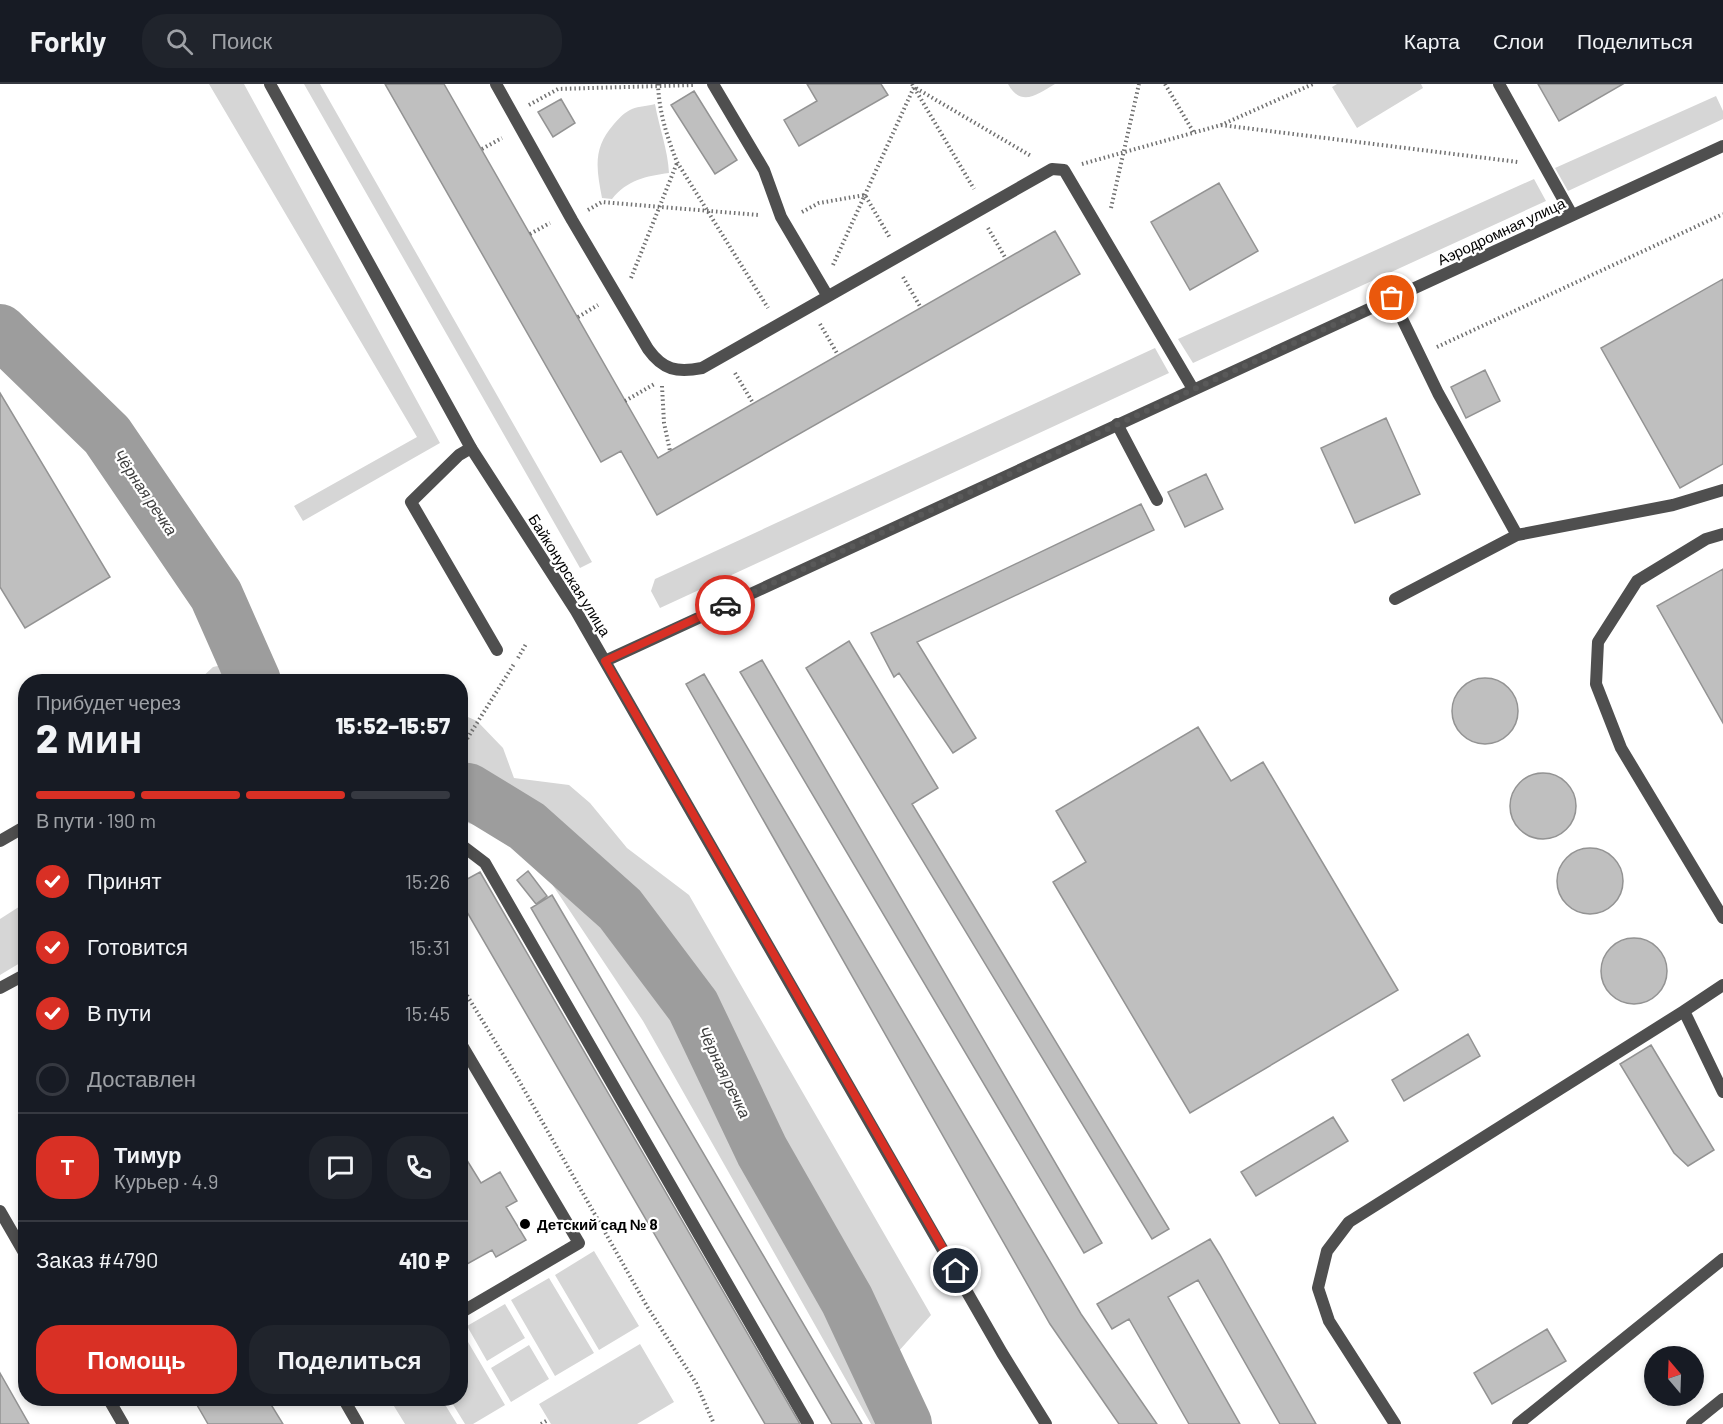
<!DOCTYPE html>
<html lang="ru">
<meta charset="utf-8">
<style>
body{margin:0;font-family:Barlow,sans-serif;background:#20242c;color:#f1f3f6;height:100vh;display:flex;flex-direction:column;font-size:22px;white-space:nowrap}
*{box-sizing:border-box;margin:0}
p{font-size:20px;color:#9ea1a6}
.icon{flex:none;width:33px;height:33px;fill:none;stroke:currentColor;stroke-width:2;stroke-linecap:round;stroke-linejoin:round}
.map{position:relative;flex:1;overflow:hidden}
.side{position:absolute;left:18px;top:590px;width:450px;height:732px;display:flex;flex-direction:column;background:#171b24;border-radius:24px;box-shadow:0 3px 9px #0003}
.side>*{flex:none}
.needle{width:39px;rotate:341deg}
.buttons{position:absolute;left:1644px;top:1262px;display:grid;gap:12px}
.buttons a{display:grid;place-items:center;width:60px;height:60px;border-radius:50%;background:#171b24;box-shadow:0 3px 9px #0003;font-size:30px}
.pin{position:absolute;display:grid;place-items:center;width:51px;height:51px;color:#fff;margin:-26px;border:3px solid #fff;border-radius:50%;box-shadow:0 2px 6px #0007}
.courier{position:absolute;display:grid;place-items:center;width:60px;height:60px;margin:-30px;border:4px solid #d93025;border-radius:50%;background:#fff;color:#222;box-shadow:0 2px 8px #0007}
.summary em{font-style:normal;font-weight:800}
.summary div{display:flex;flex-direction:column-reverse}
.summary{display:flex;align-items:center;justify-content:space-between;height:102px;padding:0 18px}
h1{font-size:39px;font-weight:800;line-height:45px}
.bar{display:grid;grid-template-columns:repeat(4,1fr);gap:9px 6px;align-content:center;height:72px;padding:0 18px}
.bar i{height:8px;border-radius:4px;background:#363941}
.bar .active{background:#d93025}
.bar p{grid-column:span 4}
.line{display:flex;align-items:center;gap:15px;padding:0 18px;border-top:2px solid #363941}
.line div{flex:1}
.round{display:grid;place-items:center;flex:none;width:63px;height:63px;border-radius:24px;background:#20242c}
ol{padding:0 18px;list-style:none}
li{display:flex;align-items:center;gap:18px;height:66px}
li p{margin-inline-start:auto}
li .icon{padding:6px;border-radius:50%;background:#d93025;color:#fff;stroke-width:4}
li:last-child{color:#9ea1a6}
li i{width:33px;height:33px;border:3px solid #363941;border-radius:50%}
.action{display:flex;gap:12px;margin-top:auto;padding:12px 18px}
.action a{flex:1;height:69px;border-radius:24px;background:#d93025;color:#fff;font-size:24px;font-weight:800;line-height:69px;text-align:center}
.action a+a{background:#20242c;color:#f1f3f6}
header{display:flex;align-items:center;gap:36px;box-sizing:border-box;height:84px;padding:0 30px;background:#171b24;border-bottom:2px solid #363941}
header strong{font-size:28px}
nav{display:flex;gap:33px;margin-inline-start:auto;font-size:21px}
.search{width:420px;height:54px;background:#20242c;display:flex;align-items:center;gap:15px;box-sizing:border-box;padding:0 21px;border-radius:24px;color:#9ea1a6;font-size:22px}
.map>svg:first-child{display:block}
</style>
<header>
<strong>Forkly</strong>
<div class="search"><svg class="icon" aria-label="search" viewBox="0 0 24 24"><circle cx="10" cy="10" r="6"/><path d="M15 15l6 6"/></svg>Поиск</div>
<nav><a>Карта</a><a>Слои</a><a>Поделиться</a></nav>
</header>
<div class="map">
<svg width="1723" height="1340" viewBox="0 0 1723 1340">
<rect width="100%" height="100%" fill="#fff"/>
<path fill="#d6d6d6" d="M209 0H244L440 359 303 437 294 422 417 353Z
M304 0H320L592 478 580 484Z
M1008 0H1055C1038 10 1021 24 1008 0Z
M1337 0H1421L1423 4 1357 44 1332 3Z
M1716 12 1723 27V35L1568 107 1555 84Z
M655 20C659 43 668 66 669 89 646 92 627 96 612 115L602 114C596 83 593 64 614 40 620 33 625 28 632 25 639 22 648 22 655 20Z
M1534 95 1546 117 1193 279 1178 255Z
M1155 264 1169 289 660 524 651 507 655 495Z
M246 576 262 587 267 597H198L213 583Z
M461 630 477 637 503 664 514 694 569 701 590 719 627 764 689 811 931 1231 889 1278 923 1340H871L643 937 536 776 492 746 461 737Z
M25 819V876L0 891V835Z
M594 1167 639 1242 599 1266 555 1191Z
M549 1194 594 1269 555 1292 511 1216Z
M505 1220 525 1254 487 1277 467 1242Z
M461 1246 505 1321 473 1340H465L449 1314H460Z
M640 1260 674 1318 637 1340H551L539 1320Z
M529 1261 549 1295 511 1318 491 1284Z
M389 1314H441L457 1340H405Z"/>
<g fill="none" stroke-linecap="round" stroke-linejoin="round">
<path stroke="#9d9d9d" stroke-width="54" d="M0 247 107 351 216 511 254 597
M460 705 468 706 527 742 620 825 693 922 762 1067 847 1216 905 1340"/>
</g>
<path fill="#bfbfbf" stroke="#939393" stroke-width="1.5" d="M385 0H444L658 374 1055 147 1080 190 657 431 621 367 601 378Z
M807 0H881L888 11 799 62 784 36 817 17Z
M1538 0H1623L1559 37Z
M694 7 737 76 715 90 671 21Z
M561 15 575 39 553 53 538 28Z
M1219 99 1258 167 1190 206 1151 138Z
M1723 195V380L1680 404 1601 264Z
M1485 286 1500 317 1466 334 1451 303Z
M0 309 110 493 25 544 0 503Z
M1386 334 1420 410 1355 439 1321 364Z
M1206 390 1223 425 1185 443 1168 408Z
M1141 420 1154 446 917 558 976 654 953 669 899 589 894 593 871 549Z
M1723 485V639L1657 522Z
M849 557 938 704 912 720 1169 1145 1152 1155 806 584Z
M762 576 1102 1159 1084 1169 740 588Z
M704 590 1081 1230 1157 1340H1119L1050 1240 686 600Z
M1452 627a33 33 0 1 1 66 0a33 33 0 1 1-66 0Z
M1198 643 1231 697 1263 678 1398 906 1190 1029 1053 798 1086 778 1056 727Z
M1510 722a33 33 0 1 1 66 0a33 33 0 1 1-66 0Z
M1557 797a33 33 0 1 1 66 0a33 33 0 1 1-66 0Z
M528 787 547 812 536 820 517 796Z
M480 788 800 1340H765L460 816V799Z
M552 811 862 1340H832L531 824Z
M1601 887a33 33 0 1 1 66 0a33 33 0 1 1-66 0Z
M1468 950 1480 972 1404 1017 1392 996Z
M1651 961 1714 1066 1688 1082 1674 1069 1620 980Z
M1333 1033 1348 1057 1256 1112 1241 1088Z
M460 1065 481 1099 500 1088 517 1117 506 1123 526 1156 496 1173 492 1166 460 1184Z
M1210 1155 1220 1171 1316 1340H1280L1198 1196 1168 1213 1240 1340H1189L1129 1235 1112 1245 1097 1220Z
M1547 1245 1566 1277 1492 1320 1474 1289Z
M0 1289 29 1340H0Z
M193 1314H267L283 1340H208Z"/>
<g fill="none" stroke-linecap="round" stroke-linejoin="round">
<path stroke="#717171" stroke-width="4" stroke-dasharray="1.5 3" stroke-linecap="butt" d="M658 0C659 28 667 53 677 78L768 224
M912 0 974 105
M1165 0 1194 49
M529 21 558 5 694 1
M1221 41 1518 78
M482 65 502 54
M1082 80 1221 41 1313 0
M1111 124 1139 0
M588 126 602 118 758 131
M802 128 819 119 865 111 890 154
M988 144 1006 175
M530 150 550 139
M833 181 914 3 1031 72
M903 193 921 224
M631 194 677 79
M578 233 598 221
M820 240 838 271
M1437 263 1723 130
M735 289 753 319
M662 302 664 339 670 367
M625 317 656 299
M518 574 526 560
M460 666 514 580
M460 900 518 995 648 1224 696 1299 714 1340
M541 1340 548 1336"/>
<path stroke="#4f4f4f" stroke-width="12" d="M496 0 572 136 648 265C663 286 677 289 702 284L1052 85 1064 86 1193 305
M713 0 764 86 781 133 827 211
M1499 0 1572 131
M1392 214 1438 309 1517 451
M1117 340 1157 416
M471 364 459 371 411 418 497 566
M1723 450 1706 455 1637 497 1598 558 1596 600 1621 664 1723 834
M1395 515 1517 451 1673 421 1723 406
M0 757 26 742
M460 760 485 779 808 1340
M1723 901 1684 927 1723 1008
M460 958 579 1159 460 1229
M343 1314 358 1340
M1395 1340 1329 1237 1318 1204 1327 1167 1349 1138 1684 927
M1518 1340 1723 1175"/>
<path stroke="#4f4f4f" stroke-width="12" d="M270 0 471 364 576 527 1002 1269 1046 1340
M605 577 1723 62
M0 904 26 890
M1692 1340 1723 1315"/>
<path stroke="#4f4f4f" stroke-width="12" d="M0 1127 26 1172
M108 1314 123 1340"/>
</g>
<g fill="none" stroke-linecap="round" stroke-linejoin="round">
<path stroke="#595959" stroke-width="6" stroke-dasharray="0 10.8" d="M725 521 1392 214"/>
<path stroke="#d93025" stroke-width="8" d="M725 521 605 577 956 1187"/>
</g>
<circle fill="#000" stroke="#fff" stroke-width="2" cx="525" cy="1140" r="6"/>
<g text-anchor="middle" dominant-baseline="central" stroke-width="4.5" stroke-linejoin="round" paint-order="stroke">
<g font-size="15" fill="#000" stroke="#fff">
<text transform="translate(1501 147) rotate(-25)">Аэродромная улица</text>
<text transform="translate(570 491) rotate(58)">Байконурская улица</text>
</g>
<g font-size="15" font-weight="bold" fill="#000" stroke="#fff" text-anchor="start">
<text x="537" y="1140">Детский сад № 8</text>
</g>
<g font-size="16" font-style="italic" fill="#3e3e3e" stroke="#fff">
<text transform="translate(146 408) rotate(56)">Чёрная речка</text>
<text transform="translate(725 988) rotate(64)">Чёрная речка</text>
</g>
</g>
</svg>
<div class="buttons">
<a><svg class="needle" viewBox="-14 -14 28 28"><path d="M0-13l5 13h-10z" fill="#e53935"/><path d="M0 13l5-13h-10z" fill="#9ea1a6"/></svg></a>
</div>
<div class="pin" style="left:1392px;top:214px;background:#ea580c"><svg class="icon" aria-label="bag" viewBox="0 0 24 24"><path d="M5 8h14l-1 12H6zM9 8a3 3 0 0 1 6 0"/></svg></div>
<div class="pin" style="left:956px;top:1187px;background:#1f2937"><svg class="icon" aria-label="home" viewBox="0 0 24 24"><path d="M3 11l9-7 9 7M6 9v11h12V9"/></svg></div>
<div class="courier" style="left:725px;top:521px"><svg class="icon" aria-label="car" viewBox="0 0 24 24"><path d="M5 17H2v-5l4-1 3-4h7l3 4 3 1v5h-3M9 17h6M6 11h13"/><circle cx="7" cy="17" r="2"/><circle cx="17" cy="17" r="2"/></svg></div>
<section class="side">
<div class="summary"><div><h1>2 мин</h1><p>Прибудет через</p></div><em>15:52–15:57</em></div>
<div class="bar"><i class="active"></i><i class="active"></i><i class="active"></i><i></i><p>В пути · 190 m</p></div>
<ol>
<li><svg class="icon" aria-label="check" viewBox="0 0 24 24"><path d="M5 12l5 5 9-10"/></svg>Принят<p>15:26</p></li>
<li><svg class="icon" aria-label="check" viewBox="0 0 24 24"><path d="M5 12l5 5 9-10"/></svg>Готовится<p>15:31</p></li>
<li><svg class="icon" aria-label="check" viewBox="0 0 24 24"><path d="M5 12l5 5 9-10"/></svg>В пути<p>15:45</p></li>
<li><i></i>Доставлен</li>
</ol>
<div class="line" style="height:108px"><b class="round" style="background:#d93025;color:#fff">Т</b><div><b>Тимур</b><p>Курьер · 4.9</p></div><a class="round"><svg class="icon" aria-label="chat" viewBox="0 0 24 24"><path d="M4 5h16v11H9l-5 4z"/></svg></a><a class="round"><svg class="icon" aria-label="phone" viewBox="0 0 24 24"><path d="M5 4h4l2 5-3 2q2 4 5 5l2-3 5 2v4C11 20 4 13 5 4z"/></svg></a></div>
<div class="line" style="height:78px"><div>Заказ #4790</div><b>410 ₽</b></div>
<div class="action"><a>Помощь</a><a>Поделиться</a></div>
</section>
</div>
